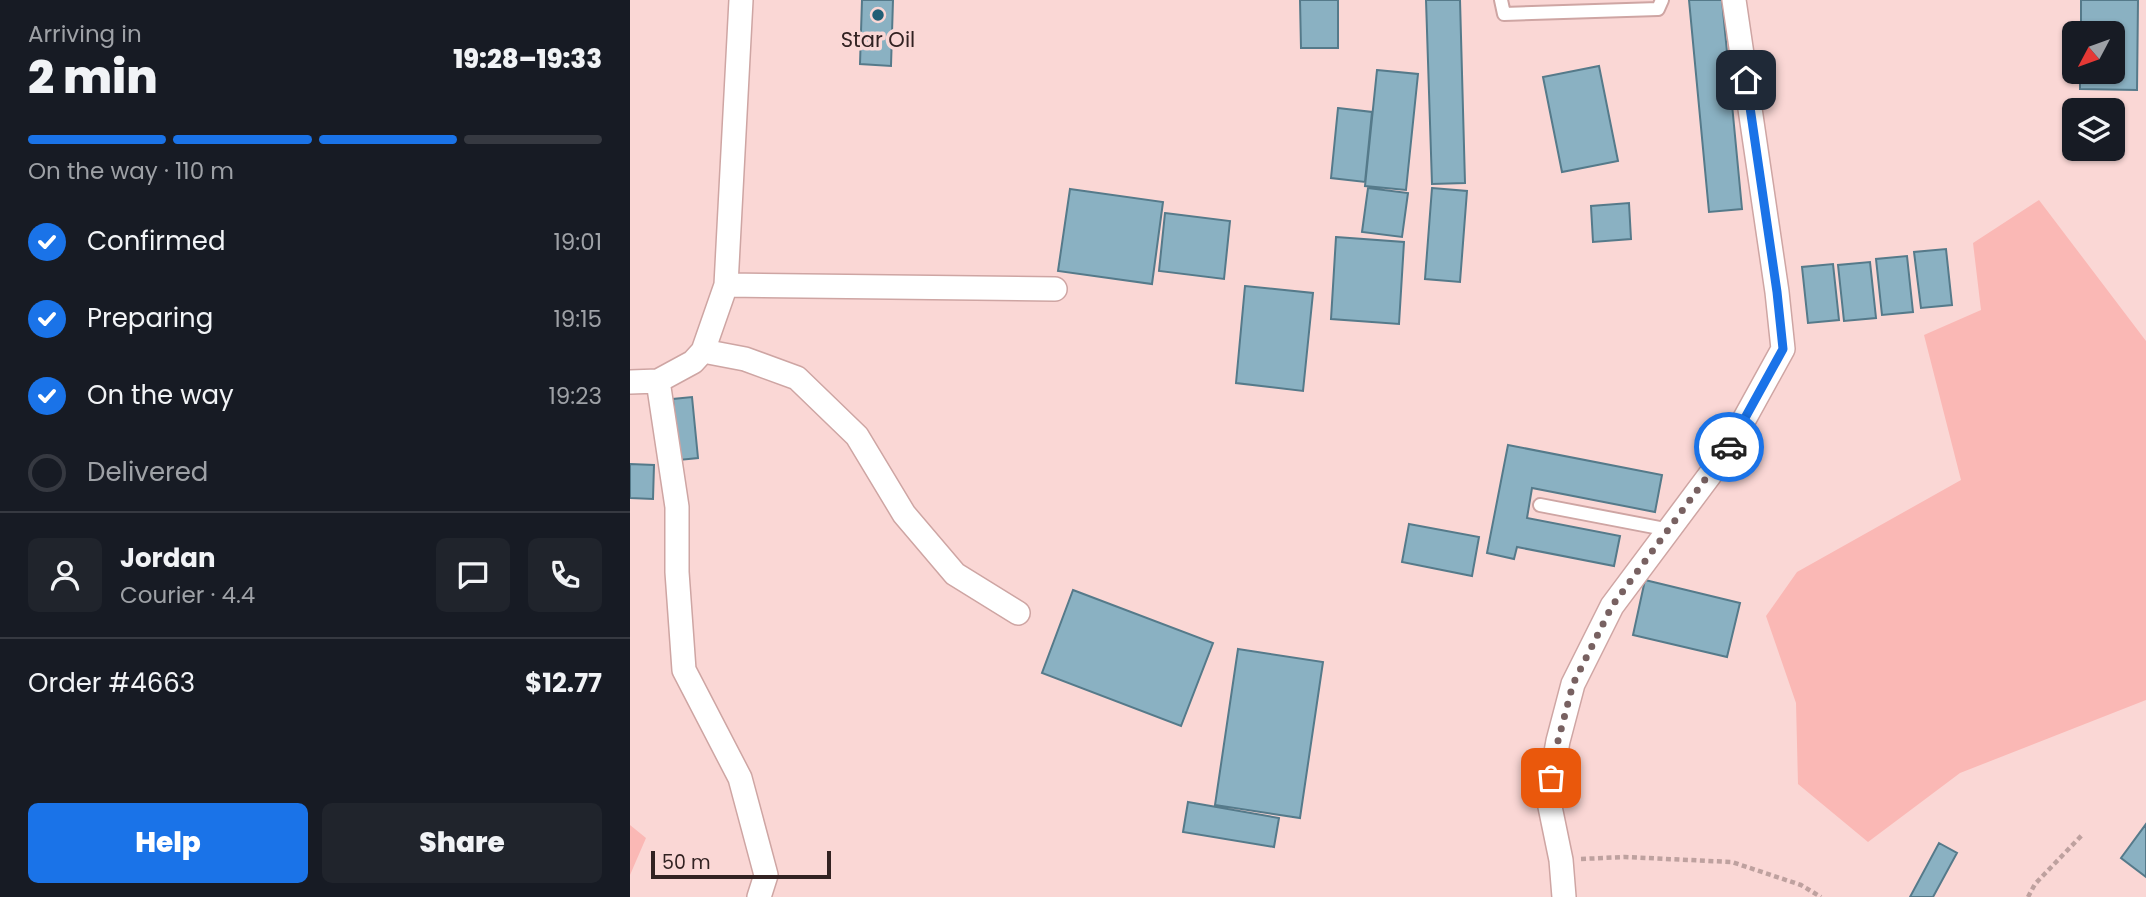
<!DOCTYPE html>
<meta charset="utf-8">
<style>
body{margin:0;font-family:Poppins,sans-serif;background:#20242c;color:#f1f3f6;height:100vh;display:flex;flex-direction:column;font-size:26px;white-space:nowrap}
*{box-sizing:border-box;margin:0}
p{font-size:23px;color:#9ea1a6}
.icon{flex:none;width:38px;height:38px;fill:none;stroke:currentColor;stroke-width:2;stroke-linecap:round;stroke-linejoin:round}
.map{position:relative;flex:1;overflow:hidden}
.sheet{display:flex;flex-direction:column;background:#171b24;width:630px}
.sheet>*{flex:none}
.needle{width:46px;rotate:229deg}
.buttons{position:absolute;left:1432px;top:21px;display:grid;gap:14px}
.buttons a{display:grid;place-items:center;width:63px;height:63px;border-radius:10px;background:#171b24;box-shadow:0 2px 5px #0004;font-size:35px}
.scale{position:absolute;left:21px;bottom:18px;width:180px;box-sizing:border-box;padding-left:7px;border:4px solid #322222;border-top:0;font-size:19px;line-height:24px;white-space:nowrap;color:#322222;-webkit-text-stroke:5px #fad7d5;paint-order:stroke}
.pin{position:absolute;display:grid;place-items:center;width:60px;height:60px;color:#fff;margin:-30px;border-radius:14px;box-shadow:0 4px 10px #0006}
.courier{position:absolute;display:grid;place-items:center;width:70px;height:70px;margin:-35px;border:5px solid #1a73e8;border-radius:50%;background:#fff;color:#222;box-shadow:0 2px 9px #0007}
.overview em{font-style:normal;font-weight:800}
.overview div{display:flex;flex-direction:column-reverse}
.overview{display:flex;align-items:center;justify-content:space-between;height:119px;padding:0 28px}
h1{font-size:46px;font-weight:800;line-height:52px}
.bar{display:grid;grid-template-columns:repeat(4,1fr);gap:10px 7px;align-content:center;height:84px;padding:0 28px}
.bar i{height:9px;border-radius:5px;background:#363941}
.bar .on{background:#1a73e8}
.bar p{grid-column:span 4}
.line{display:flex;align-items:center;gap:18px;padding:0 28px;border-top:2px solid #363941}
.line div{flex:1}
.round{display:grid;place-items:center;flex:none;width:74px;height:74px;border-radius:10px;background:#20242c}
ol{padding:0 28px;list-style:none}
li{display:flex;align-items:center;gap:21px;height:77px}
li p{margin-inline-start:auto}
li .icon{padding:7px;border-radius:50%;background:#1a73e8;color:#fff;stroke-width:4}
li:last-child{color:#9ea1a6}
li i{width:38px;height:38px;border:4px solid #363941;border-radius:50%}
.cta{display:flex;gap:14px;margin-top:auto;padding:14px 28px}
.cta a{flex:1;height:80px;border-radius:10px;background:#1a73e8;color:#fff;font-size:28px;font-weight:800;line-height:80px;text-align:center}
.cta a+a{background:#20242c;color:#f1f3f6}
main{display:flex;flex:1;min-height:0}
.map>svg:first-child{display:block}
</style>
<main>
<section class="sheet">
<div class="overview"><div><h1>2 min</h1><p>Arriving in</p></div><em>19:28–19:33</em></div>
<div class="bar"><i class="on"></i><i class="on"></i><i class="on"></i><i></i><p>On the way · 110 m</p></div>
<ol>
<li><svg class="icon" aria-label="check" viewBox="0 0 24 24"><path d="M5 12l5 5 9-10"/></svg>Confirmed<p>19:01</p></li>
<li><svg class="icon" aria-label="check" viewBox="0 0 24 24"><path d="M5 12l5 5 9-10"/></svg>Preparing<p>19:15</p></li>
<li><svg class="icon" aria-label="check" viewBox="0 0 24 24"><path d="M5 12l5 5 9-10"/></svg>On the way<p>19:23</p></li>
<li><i></i>Delivered</li>
</ol>
<div class="line" style="height:126px"><a class="round"><svg class="icon" aria-label="person" viewBox="0 0 24 24"><circle cx="12" cy="8" r="4"/><path d="M4 21q1-7 8-7t8 7"/></svg></a><div><b>Jordan</b><p>Courier · 4.4</p></div><a class="round"><svg class="icon" aria-label="chat" viewBox="0 0 24 24"><path d="M4 5h16v11H9l-5 4z"/></svg></a><a class="round"><svg class="icon" aria-label="phone" viewBox="0 0 24 24"><path d="M5 4h4l2 5-3 2q2 4 5 5l2-3 5 2v4C11 20 4 13 5 4z"/></svg></a></div>
<div class="line" style="height:91px"><div>Order #4663</div><b>$12.77</b></div>
<div class="cta"><a>Help</a><a>Share</a></div>
</section>
<div class="map">
<svg width="1516" height="897" viewBox="0 0 1516 897">
<rect width="100%" height="100%" fill="#fad7d5"/>
<path fill="#fab8b5" d="M1409 200 1516 341V700L1330 773 1238 842 1168 784 1166 703 1136 616 1167 572 1331 480 1294 335 1351 310 1343 243Z
M0 825 16 838 0 875Z"/>
<path fill="#8ab1c2" stroke="#557a8a" stroke-width="2" d="M232 0H263L261 66 230 64Z
M670 0H708V48H671Z
M796 0H830L835 183 802 184Z
M1059 0H1092L1112 209 1079 212Z
M1451 0H1508L1507 90 1450 89V72H1482V33H1451Z
M969 66 988 161 932 172 913 77Z
M747 70 788 74 776 190 735 186Z
M708 108 742 112 735 182 701 178Z
M738 188 778 193 772 237 732 232Z
M802 188 837 191 830 282 795 279Z
M440 189 533 202 522 284 428 271Z
M999 203 1001 239 963 242 961 206Z
M535 213 600 221 594 279 529 271Z
M706 237 774 242 769 324 701 319Z
M1316 249 1322 305 1291 308 1284 252Z
M1277 256 1283 312 1252 315 1246 259Z
M1240 262 1246 318 1214 321 1208 265Z
M1203 264 1209 320 1178 323 1172 267Z
M615 286 683 293 673 391 606 383Z
M62 397 68 458 49 460 43 399Z
M878 445 1032 475 1025 512 902 488 897 518 990 536 984 566 887 547 884 559 857 553Z
M0 464 24 465 23 499 0 498Z
M779 524 849 537 842 576 772 562Z
M1015 580 1110 603 1097 657 1003 635Z
M443 590 583 643 551 726 412 673Z
M608 649 693 662 670 818 585 805Z
M558 802 649 818 644 847 553 832Z
M1516 824V877L1491 858Z
M1309 843 1327 853 1303 897H1280Z"/>
<g fill="none" stroke-linecap="round" stroke-linejoin="round">
<defs>
<path id="lane" d="M871 0 874 14 1028 9 1032 0
M910 505 1040 530"/>
<path id="street" d="M96 285 425 289
M73 351 115 359 167 378 227 436 274 514 325 574 388 613
M28 381 47 507V572L54 670 110 778 136 875 129 897
M0 382 28 381 63 362 73 351 96 285 111 0
M934 897 931 860 918 797 928 741 943 684 982 606 1094 456 1153 349 1147 292 1104 0"/>
</defs>
<use href="#lane" stroke="#cea5a3" stroke-width="16"/>
<use href="#street" stroke="#cea5a3" stroke-width="26"/>
<path stroke="#bea19f" stroke-width="4.5" stroke-dasharray="5 3.5" stroke-linecap="butt" d="M951 859 995 857 1102 862 1171 885 1191 897
M1398 897 1405 884 1452 835"/>
<use href="#lane" stroke="#fff" stroke-width="12"/>
<use href="#street" stroke="#fff" stroke-width="23"/>
</g>
<g fill="none" stroke-linecap="round" stroke-linejoin="round">
<path stroke="#786161" stroke-width="7" stroke-dasharray="0 12.6" d="M921 778 928 741 943 684 982 606 1099 447"/>
<path stroke="#1a73e8" stroke-width="9" d="M1099 447 1153 349 1147 292 1116 80"/>
</g>
<circle fill="#215e75" stroke="#fad7d5" stroke-width="2.5" cx="248" cy="15" r="7"/>
<g text-anchor="middle" dominant-baseline="central" stroke-width="7" stroke-linejoin="round" paint-order="stroke">
<g font-size="21" fill="#322222" stroke="#fad7d5">
<text x="248" y="39">Star Oil</text>
</g>
</g>
</svg>
<div class="buttons">
<a><svg class="needle" viewBox="-14 -14 28 28"><path d="M0-13l5 13h-10z" fill="#e53935"/><path d="M0 13l5-13h-10z" fill="#9ea1a6"/></svg></a>
<a><svg class="icon" aria-label="layers" viewBox="0 0 24 24"><path d="M12 4l9 5-9 5-9-5zM3 14l9 5 9-5"/></svg></a>
</div>
<div class="scale">50 m</div>
<div class="pin" style="left:921px;top:778px;background:#ea580c"><svg class="icon" aria-label="bag" viewBox="0 0 24 24"><path d="M5 8h14l-1 12H6zM9 8a3 3 0 0 1 6 0"/></svg></div>
<div class="pin" style="left:1116px;top:80px;background:#1f2937"><svg class="icon" aria-label="home" viewBox="0 0 24 24"><path d="M3 11l9-7 9 7M6 9v11h12V9"/></svg></div>
<div class="courier" style="left:1099px;top:447px"><svg class="icon" aria-label="car" viewBox="0 0 24 24"><path d="M5 17H2v-5l4-1 3-4h7l3 4 3 1v5h-3M9 17h6M6 11h13"/><circle cx="7" cy="17" r="2"/><circle cx="17" cy="17" r="2"/></svg></div>
</div>
</main>
